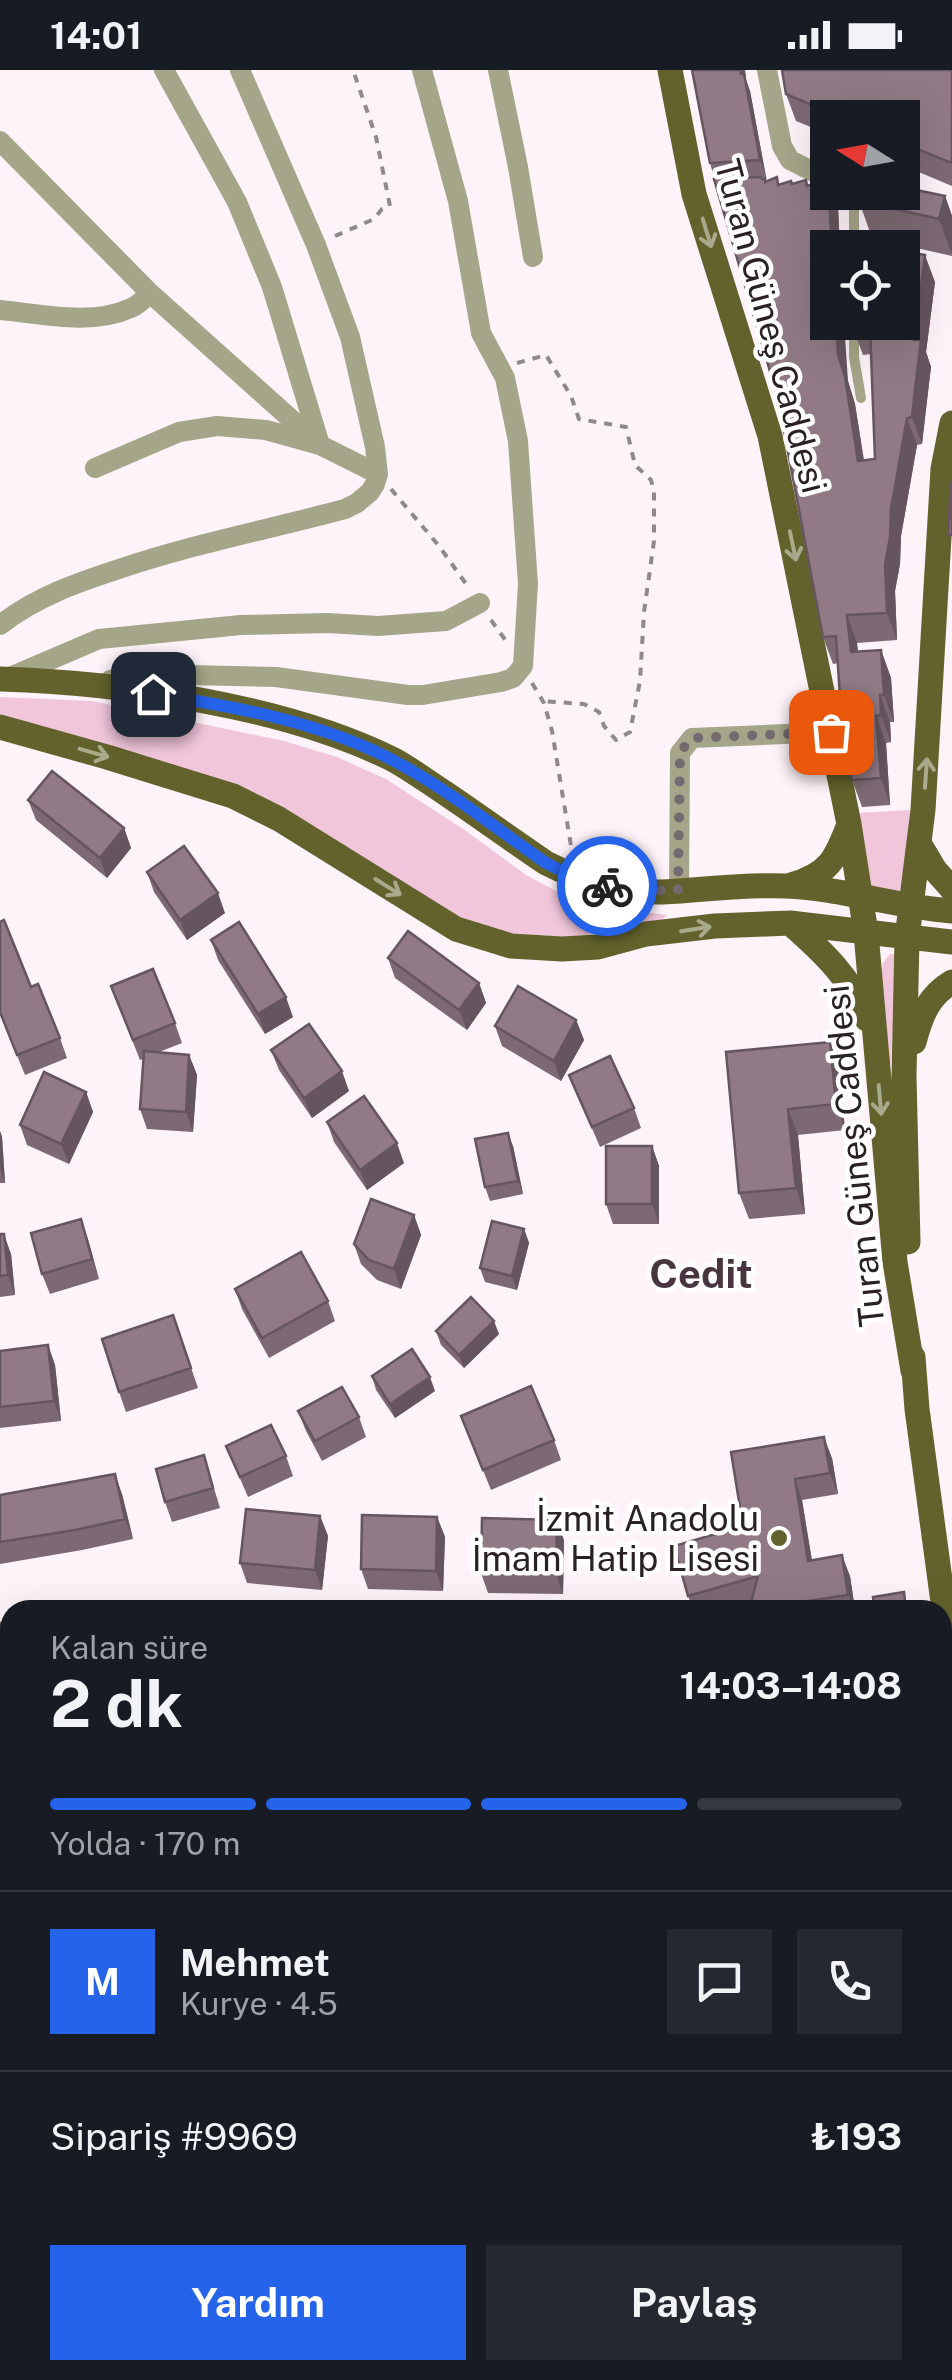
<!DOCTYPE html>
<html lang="tr">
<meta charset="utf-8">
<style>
body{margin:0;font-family:"Public Sans",sans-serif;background:#242831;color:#f1f3f6;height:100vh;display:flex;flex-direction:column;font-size:38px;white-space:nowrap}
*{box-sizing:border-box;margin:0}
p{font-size:32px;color:#9ea1a6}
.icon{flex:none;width:55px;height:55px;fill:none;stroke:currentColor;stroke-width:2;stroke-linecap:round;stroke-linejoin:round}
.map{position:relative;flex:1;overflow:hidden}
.sheet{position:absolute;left:0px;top:1530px;width:952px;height:780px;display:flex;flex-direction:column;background:#171b24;border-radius:30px 30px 0 0;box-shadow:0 10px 40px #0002}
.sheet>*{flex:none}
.needle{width:65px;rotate:281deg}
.buttons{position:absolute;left:810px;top:30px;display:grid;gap:20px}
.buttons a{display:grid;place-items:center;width:110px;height:110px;border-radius:0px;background:#171b24;box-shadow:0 10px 40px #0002;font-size:50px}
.pin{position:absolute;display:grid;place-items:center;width:85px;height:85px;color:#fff;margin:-42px;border-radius:20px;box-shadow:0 5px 15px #0006}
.courier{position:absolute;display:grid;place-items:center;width:100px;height:100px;margin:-50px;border:8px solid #2563eb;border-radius:50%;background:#fff;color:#222;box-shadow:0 2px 12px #0007}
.overview em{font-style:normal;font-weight:700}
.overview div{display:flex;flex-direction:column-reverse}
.overview{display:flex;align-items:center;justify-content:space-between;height:170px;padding:0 50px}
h1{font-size:65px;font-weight:700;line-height:75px}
.bar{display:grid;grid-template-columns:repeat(4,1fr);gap:15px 10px;align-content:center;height:120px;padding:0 50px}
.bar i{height:12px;border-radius:8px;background:#363941}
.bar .current{background:#2563eb}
.bar p{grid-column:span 4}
.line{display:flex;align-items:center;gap:25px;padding:0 50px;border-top:2px solid #363941}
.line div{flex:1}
.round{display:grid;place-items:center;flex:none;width:105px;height:105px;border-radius:0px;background:#242831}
.primary-button{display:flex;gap:20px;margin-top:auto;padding:20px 50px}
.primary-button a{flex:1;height:115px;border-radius:0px;background:#2563eb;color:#fff;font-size:40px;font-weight:700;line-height:115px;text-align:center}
.primary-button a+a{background:#242831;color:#f1f3f6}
.status{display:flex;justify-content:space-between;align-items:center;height:70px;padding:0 50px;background:#171b24;direction:ltr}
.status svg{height:28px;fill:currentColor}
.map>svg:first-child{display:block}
</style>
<div class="status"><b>14:01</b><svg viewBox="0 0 49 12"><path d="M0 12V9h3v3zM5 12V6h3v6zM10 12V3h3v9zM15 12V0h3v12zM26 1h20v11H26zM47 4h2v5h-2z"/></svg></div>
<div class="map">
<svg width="952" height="2310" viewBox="0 0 952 2310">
<rect width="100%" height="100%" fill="#fdf3f8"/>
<path fill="#f1c6db" d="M0 627 92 631 284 671 337 687 386 709 466 761 526 805 556 821 593 835 667 845 659 853 572 867 511 864 468 853 260 732 0 651Z
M910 740 907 806 900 822 871 818 856 743Z
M890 884H895L896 898 891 993 888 995 881 906 883 893Z"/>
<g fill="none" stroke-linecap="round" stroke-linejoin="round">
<path stroke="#91888c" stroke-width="4" stroke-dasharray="8 8" stroke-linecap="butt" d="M335 166 374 149 382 139 390 136 376 67 353 0
M517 293 546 285 571 326 579 349 626 357 635 395 651 410 654 422V471L644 542 640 611 630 662 616 670 604 656 599 642 584 634 541 631
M391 419 439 476 469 518
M491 550 506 571
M532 613 544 633 552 661 572 782
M340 2300 343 2310"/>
<path stroke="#a5a589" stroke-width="10" d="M854 178V122
M854 252V287L861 328
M539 2300V2310"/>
<path stroke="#a5a589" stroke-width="20" d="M164 0 237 132 272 217 320 375
M498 0 518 97 533 187
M767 0 782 76 790 90 828 109
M0 71 150 223 320 375
M0 240C41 244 92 256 131 238 139 235 144 229 150 223
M95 398 179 362 217 356 266 360 320 375 378 404
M0 555C36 527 76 513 119 499 193 474 270 459 345 439L357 433 370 422 375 414 378 404 375 377 350 267 316 175 240 0
M10 607 99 569 241 555 328 553 378 556 446 551 480 533
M110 610 188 605 276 607 408 625H423L501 612 513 608 523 596 528 514 518 371 505 308 481 263 458 131 422 0
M679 820 680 683 692 668 831 662
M0 1881 10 1878
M942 1990 952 2015
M942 2081 952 2052
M0 2201 10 2196
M0 2284 10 2281
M859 2310V2300"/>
<path stroke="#7e7e54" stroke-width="25" d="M942 1658 952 1661
M0 1790 10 1793"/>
<path stroke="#63622c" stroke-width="25" d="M670 0 694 124 770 366 849 754 866 863 895 1192 913 1301
M0 609C123 613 283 635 394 690 412 700 428 712 445 723 479 746 512 770 546 793 581 811 623 823 663 822 705 820 743 814 786 816 842 818 896 837 952 841
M0 657 107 687 233 726 279 749 456 859 511 876 562 879 598 877 646 864 715 856 790 853 952 872
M919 773 935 800 952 819
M791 815C829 804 836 789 849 754
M790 853C822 881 852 909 867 949
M914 972C921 946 928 926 952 912
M908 1172 904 1006 907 868 923 740 943 399 952 353
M913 1287 917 1339 952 1599"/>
</g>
<path fill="#7d6973" d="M745 0 746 10 750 21 766 107H761L762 109 765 108 766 111 780 114 808 116 838 137 840 178H828L848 311 855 334 864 390 875 389 871 284 863 285 853 258 935 212 926 282 931 297 926 338 922 374 917 375 901 466 900 494 895 521 897 570 857 573 858 582 881 580 891 608 894 652H890L891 672 886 673 890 735 862 737 852 710 838 593 833 594 823 567 778 329 710 93Z
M952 0V116L902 95V48H828V64L796 51 786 24Z
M945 126 952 146V186L872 168 859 131Z
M28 730 124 758 131 778 107 808 36 750Z
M147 802 225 843 187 870 154 822Z
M0 852 31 917 60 968 67 988 25 1005 0 944Z
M211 870 293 947 265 964 218 890Z
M388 888 479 913 486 933 467 960 395 908Z
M111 916 175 953 182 973 159 982 189 985 197 1005 193 1062 147 1059 140 1039 143 989 140 990Z
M576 950 584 970 561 1011 502 976 495 956Z
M830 972 839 998 845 1060 798 1065 805 1144 749 1149 739 1123 726 982Z
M271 980 349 1021 312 1048 279 1000Z
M569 1005 634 1038 641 1058 600 1077Z
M86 1022 93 1042 69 1094 27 1075 20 1055Z
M327 1052 404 1093 367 1120 334 1072Z
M0 1061 2 1067 5 1113H0Z
M513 1076 523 1124 490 1131 485 1117Z
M652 1076 659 1096V1154H613L606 1134Z
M414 1145 421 1165 401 1219 377 1210 361 1194 354 1174Z
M81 1149 99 1209 50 1224 42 1204Z
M524 1159 529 1173 517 1220 485 1212 480 1198Z
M0 1164 11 1184 15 1225 0 1227Z
M235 1219 328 1231 335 1251 269 1288 242 1239Z
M173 1245 198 1318 126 1342 119 1322Z
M436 1261 499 1264 464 1298 441 1275Z
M48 1275 55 1295 61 1351 0 1358V1281Z
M372 1306 435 1321 395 1348 376 1320Z
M298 1341 359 1347 366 1367 322 1391 306 1361Z
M461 1346 554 1370 561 1390 491 1420Z
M226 1376 286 1386 293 1406 248 1427Z
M731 1382 832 1388 838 1424 802 1430 812 1490 850 1506 855 1540H749L751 1531 720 1540H693L688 1526 743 1456Z
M204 1385 220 1438 172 1452 165 1432Z
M122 1424 133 1469 82 1480 0 1494V1425Z
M320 1446 328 1466 322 1520 247 1513 240 1493Z
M437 1447 445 1467 443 1521 368 1519 361 1499Z
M564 1470 563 1524 488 1523 481 1503Z
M0 1553 10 1556V1632L0 1629Z
M942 1679 952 1710V1837L942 1842Z
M942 1896 952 1912V1928L942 1934Z
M10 2051V2182L0 2187V2057Z
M952 2066V2238L942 2236V2111Z
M367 2300H516L571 2310H441L424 2309 422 2306 369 2305Z
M548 2300H698V2309L631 2308 629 2304Z"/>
<path fill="#66555e" d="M740 0H745L746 10 750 21 766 107 760 90Z
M829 122H833L838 137 840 178H832Z
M945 126 952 146V184L939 149Z
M925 185 935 212 926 282 931 297 922 374 912 347 914 270Z
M836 252H844L848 311 855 334 868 418 858 391 838 284Z
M907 348 917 375 901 466 900 494 895 521 897 570 887 543 885 494 891 439Z
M847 545 857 573 861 610 851 582Z
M881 580 891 608 894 652 884 625Z
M880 625 890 652 891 672 881 645Z
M876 646 886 673 890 735 881 708Z
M124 758 131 778 107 808 100 788Z
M218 823 225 843 187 870 180 850Z
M479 913 486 933 467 960 459 940Z
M286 927 293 947 265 964 258 944Z
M576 950 584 970 561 1011 554 991Z
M830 972 839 998 845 1060 836 1034Z
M189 985 197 1005 193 1062 186 1042Z
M342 1001 349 1021 312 1048 304 1028Z
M86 1022 93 1042 69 1094 61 1074Z
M788 1039 798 1065 805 1144 796 1118Z
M0 1061 2 1067 5 1113 0 1099Z
M508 1063 513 1076 523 1124 518 1111Z
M397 1073 404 1093 367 1120 360 1100Z
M652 1076 659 1096V1154L652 1134Z
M414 1145 421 1165 401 1219 394 1199Z
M81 1149 88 1169 99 1209 92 1189Z
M524 1159 529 1173 517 1220 512 1206Z
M4 1164 11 1184 15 1225 8 1205Z
M494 1251 499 1264 464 1298 459 1285Z
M48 1275 55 1295 61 1351 54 1331Z
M430 1307 435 1321 395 1348 390 1334Z
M824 1367 832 1388 838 1424 830 1403Z
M115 1404 122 1424 133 1469 125 1449Z
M795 1409 802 1430 815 1512 808 1491Z
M320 1446 328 1466 322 1520 315 1500Z
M437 1447 445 1467 443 1521 436 1501Z
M557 1450 564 1470 563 1524 556 1504Z
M842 1485 850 1506 855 1540 848 1525Z
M945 2177 952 2196V2226L949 2218Z"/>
<path fill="#917a86" stroke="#66555e" stroke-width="2.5" d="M692 0H740L741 4H744L760 90 710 93Z
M782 0H952V93L902 73V48H842L786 24Z
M761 107 762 109 765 108V112L777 107 778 115 791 111 792 114 806 110 807 116 828 110 832 178H828V252H836L838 284 845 307 858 391 875 389 870 257 853 258V252H902V181L925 185 914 270H921L916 311 912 347 907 348 891 439 890 467 885 494 887 543 847 545 851 582 881 580 884 625H880L881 645 876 646 881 708 852 710 842 658 836 566 823 567 778 329 714 109Z
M902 117 945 126 939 149 859 131 861 122H902Z
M951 411 952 465H948Z
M52 701 124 758 100 788 28 730Z
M184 776 218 823 180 850 147 802Z
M4 850 31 917 38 914 60 968 17 985 0 942V852Z
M239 852 286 927 258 944 211 870Z
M408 861 479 913 459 940 388 888Z
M153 899 175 953 133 970 111 916Z
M518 916 576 950 554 991 495 956Z
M309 954 342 1001 304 1028 271 980Z
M830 972 836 1034 788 1039 796 1118 739 1123 726 982Z
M144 981 189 985 186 1042 140 1039Z
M610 986 634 1038 592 1057 569 1005Z
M44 1002 86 1022 61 1074 20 1055Z
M364 1026 397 1073 360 1100 327 1052Z
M508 1063 518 1111 485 1117 475 1069Z
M606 1076H652V1134H606Z
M371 1129 414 1145 394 1199 369 1190 354 1174Z
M81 1149 92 1189 42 1204 31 1163Z
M492 1151 524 1159 512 1206 480 1198Z
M0 1164H4L8 1205 0 1206Z
M301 1182 328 1231 262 1268 235 1219Z
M471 1227 494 1251 459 1285 436 1261Z
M173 1245 191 1298 119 1322 102 1269Z
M48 1275 54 1331 0 1337V1281Z
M412 1279 430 1307 390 1334 372 1306Z
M531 1316 554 1370 483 1400 461 1346Z
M342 1317 359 1347 315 1371 298 1341Z
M271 1355 286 1386 240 1407 226 1376Z
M824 1367 830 1403 795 1409 808 1491 842 1485 848 1525 749 1540 758 1506 688 1526 674 1476 743 1456 731 1382Z
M204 1385 213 1418 165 1432 156 1399Z
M115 1404 125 1449 75 1460 0 1472V1425Z
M246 1439 320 1446 315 1500 240 1493Z
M362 1445 437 1447 436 1501 361 1499Z
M482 1448 557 1450 556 1504 481 1503Z
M904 1522 906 1540H875L873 1527Z
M0 1553 10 1556V1614L0 1611Z
M942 1683 952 1714V1834L946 1815 942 1817Z
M942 1896 952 1912 942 1917Z
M952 2005V2022L948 2018 949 2007Z
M10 2051V2164L0 2168V2057Z
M952 2066V2180L945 2177 949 2218 942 2217V2111Z
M942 2247 952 2248V2310H721L722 2300H842L852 2307 861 2305 865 2300H942Z
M45 2300H105L106 2308 93 2310H46Z
M449 2300H516L571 2310H457V2308H449Z"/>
<defs><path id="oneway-shaft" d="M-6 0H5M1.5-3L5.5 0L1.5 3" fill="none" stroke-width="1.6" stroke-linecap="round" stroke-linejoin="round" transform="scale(2.5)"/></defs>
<g stroke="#a9a98b">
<use href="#oneway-shaft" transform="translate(707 163) rotate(73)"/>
<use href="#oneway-shaft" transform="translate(793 476) rotate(78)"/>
<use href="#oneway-shaft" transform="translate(94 683) rotate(16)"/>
<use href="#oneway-shaft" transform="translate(926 703) rotate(-86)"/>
<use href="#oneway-shaft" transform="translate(388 817) rotate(32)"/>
<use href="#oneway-shaft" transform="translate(696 859) rotate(-9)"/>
<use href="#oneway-shaft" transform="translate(880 1030) rotate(85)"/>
</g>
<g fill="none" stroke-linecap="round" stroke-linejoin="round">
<path stroke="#746a6f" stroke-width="10" stroke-dasharray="0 18" d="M607 816 642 821 678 820 680 682 692 668 831 662"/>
<path stroke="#2563eb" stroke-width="12" d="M153 624C233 636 326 653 398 693 450 721 497 759 546 793L564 802 607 816"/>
</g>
<circle fill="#62622e" stroke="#fff" stroke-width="4" cx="779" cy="1468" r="10"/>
<g text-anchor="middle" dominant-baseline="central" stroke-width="9" stroke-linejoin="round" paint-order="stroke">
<g font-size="35" fill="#2a2125" stroke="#fff">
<text transform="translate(771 256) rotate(75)">Turan Güneş Caddesi</text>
<text transform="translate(854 1086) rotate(-96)">Turan Güneş Caddesi</text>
</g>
<g font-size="35" fill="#2a2125" stroke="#fff" text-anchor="end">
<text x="759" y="1448">İzmit Anadolu<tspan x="759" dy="40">İmam Hatip Lisesi</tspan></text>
</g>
<g font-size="40" font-weight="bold" fill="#48353f" stroke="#fff">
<text x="701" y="1203">Cedit</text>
</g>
</g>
</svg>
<div class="buttons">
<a><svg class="needle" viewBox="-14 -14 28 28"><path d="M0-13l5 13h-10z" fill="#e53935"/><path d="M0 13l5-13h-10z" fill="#9ea1a6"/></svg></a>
<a><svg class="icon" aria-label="locate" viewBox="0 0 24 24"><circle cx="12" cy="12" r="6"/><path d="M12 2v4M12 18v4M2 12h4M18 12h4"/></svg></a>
</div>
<div class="pin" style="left:831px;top:662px;background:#ea580c"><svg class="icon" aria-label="bag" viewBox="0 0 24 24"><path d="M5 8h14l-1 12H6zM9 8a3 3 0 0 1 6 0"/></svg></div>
<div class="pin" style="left:153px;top:624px;background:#1f2937"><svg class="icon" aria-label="home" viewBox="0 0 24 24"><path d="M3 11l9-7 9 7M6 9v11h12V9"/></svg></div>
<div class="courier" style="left:607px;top:816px"><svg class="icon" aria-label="bike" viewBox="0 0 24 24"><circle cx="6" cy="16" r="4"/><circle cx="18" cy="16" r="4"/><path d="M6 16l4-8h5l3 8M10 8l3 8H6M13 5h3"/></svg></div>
<section class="sheet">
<div class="overview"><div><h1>2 dk</h1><p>Kalan süre</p></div><em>14:03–14:08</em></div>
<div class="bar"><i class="current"></i><i class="current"></i><i class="current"></i><i></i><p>Yolda · 170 m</p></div>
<div class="line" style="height:180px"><b class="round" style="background:#2563eb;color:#fff">M</b><div><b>Mehmet</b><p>Kurye · 4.5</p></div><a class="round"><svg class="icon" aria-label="chat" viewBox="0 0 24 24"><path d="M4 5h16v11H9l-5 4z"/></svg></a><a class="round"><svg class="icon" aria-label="phone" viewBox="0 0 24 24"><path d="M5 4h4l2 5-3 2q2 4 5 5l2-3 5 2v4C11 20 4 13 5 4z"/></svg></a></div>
<div class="line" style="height:130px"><div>Sipariş #9969</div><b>₺193</b></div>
<div class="primary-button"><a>Yardım</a><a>Paylaş</a></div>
</section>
</div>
